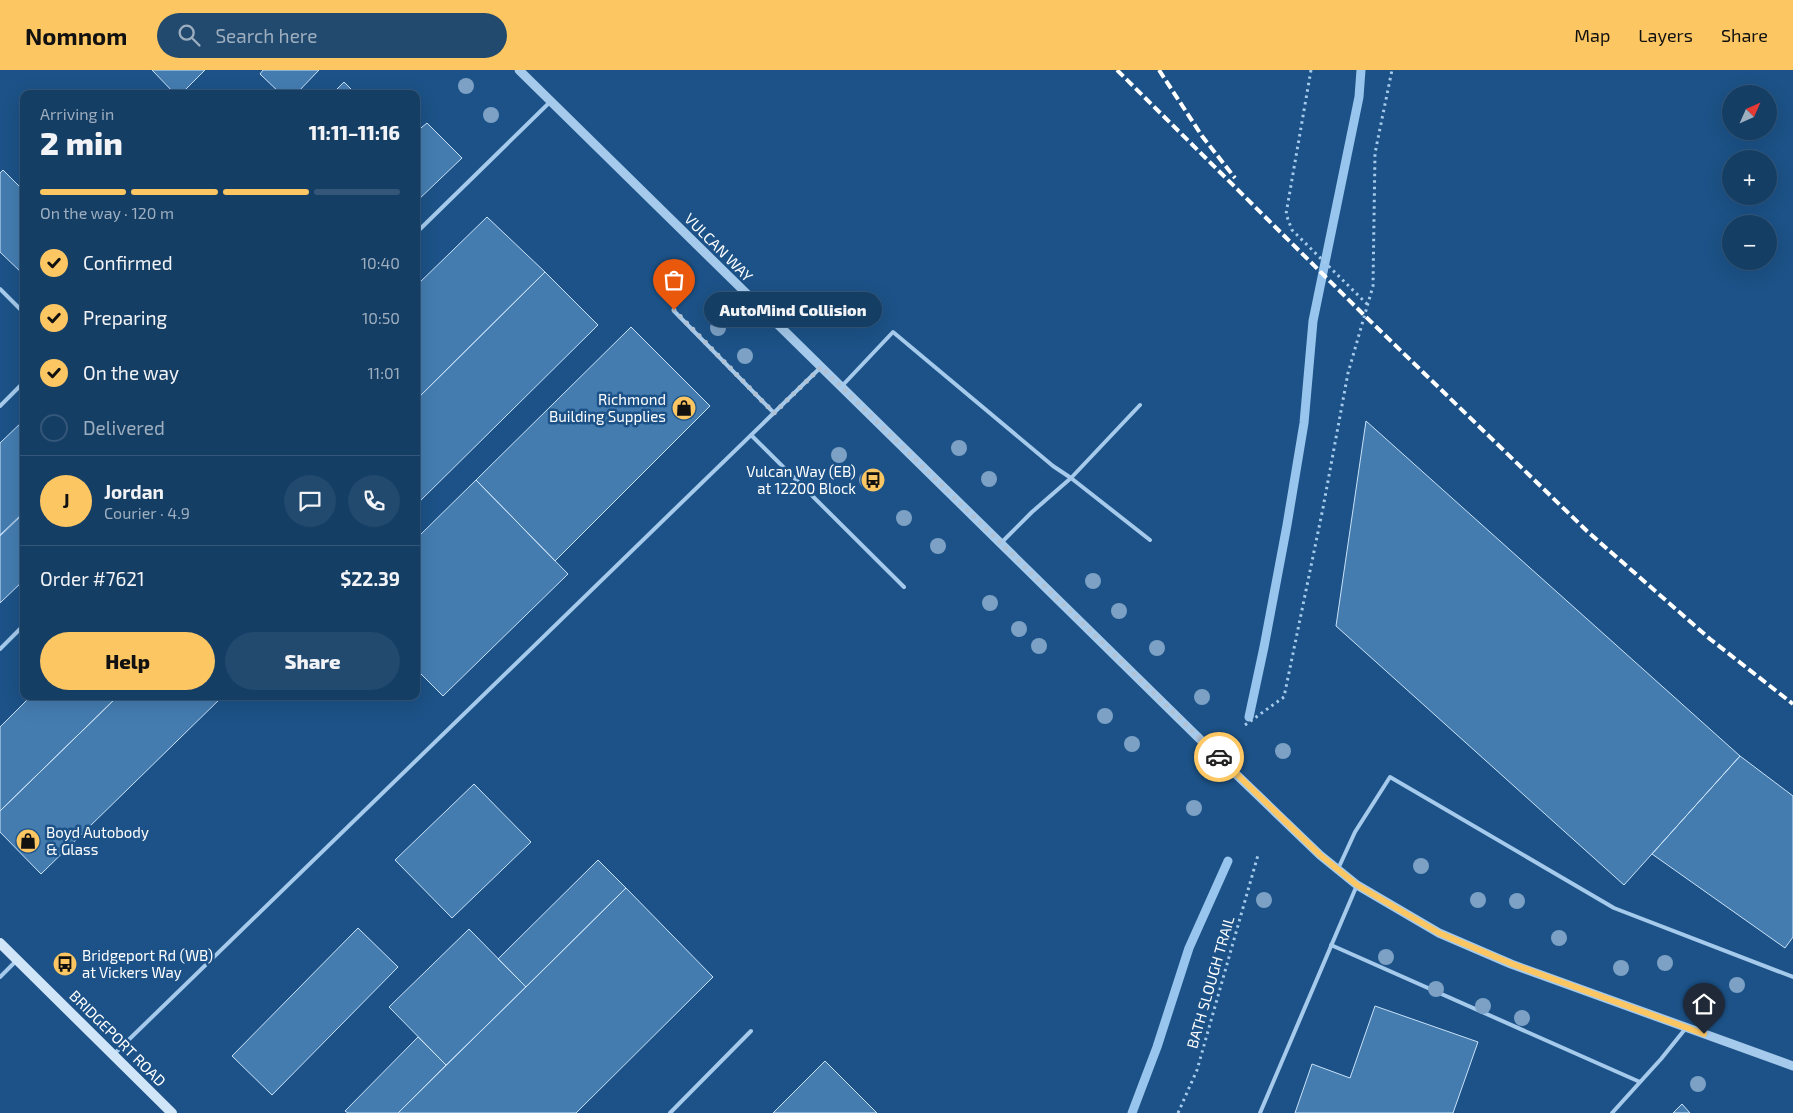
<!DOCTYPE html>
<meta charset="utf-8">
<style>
body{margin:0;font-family:"Exo 2",sans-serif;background:#22496e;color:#f1f3f6;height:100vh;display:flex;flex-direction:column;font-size:19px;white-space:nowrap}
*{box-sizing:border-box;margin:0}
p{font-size:16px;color:#9daebf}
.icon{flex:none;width:28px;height:28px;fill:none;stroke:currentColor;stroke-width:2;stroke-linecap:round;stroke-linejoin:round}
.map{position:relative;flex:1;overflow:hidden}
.side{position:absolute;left:20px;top:20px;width:400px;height:610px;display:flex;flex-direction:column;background:#153e65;border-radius:10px;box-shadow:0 5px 20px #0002,0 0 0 1px #345779}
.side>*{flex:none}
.needle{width:32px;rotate:45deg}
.fabs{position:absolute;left:1722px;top:15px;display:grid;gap:10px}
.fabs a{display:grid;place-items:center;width:55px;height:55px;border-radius:50%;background:#153e65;box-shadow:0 5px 20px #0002,0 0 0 1px #345779;font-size:25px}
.pin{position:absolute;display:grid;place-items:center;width:42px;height:42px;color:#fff;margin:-51px -21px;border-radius:50% 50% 50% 0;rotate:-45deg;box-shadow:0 0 5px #0007}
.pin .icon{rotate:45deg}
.courier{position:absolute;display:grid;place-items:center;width:50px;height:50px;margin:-25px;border:4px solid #fcc663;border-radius:50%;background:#fff;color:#222;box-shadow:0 1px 6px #0007}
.bubble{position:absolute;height:35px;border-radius:18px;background:#153e65;box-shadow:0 5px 20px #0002,0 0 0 1px #345779;font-size:16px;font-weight:800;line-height:35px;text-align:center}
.head em{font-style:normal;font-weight:800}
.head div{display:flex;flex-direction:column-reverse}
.head{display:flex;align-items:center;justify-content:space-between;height:85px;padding:0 20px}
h1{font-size:32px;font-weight:800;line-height:38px}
.bar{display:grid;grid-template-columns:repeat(4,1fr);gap:8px 5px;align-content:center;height:60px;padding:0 20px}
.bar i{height:6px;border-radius:4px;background:#345779}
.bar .active{background:#fcc663}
.bar p{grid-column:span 4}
.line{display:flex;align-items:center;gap:12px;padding:0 20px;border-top:1px solid #345779}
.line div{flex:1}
.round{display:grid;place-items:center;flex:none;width:52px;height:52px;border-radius:26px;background:#22496e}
ol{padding:0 20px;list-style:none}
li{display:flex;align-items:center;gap:15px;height:55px}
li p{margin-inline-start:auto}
li .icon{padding:5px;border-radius:50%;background:#fcc663;color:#111;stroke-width:4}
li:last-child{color:#9daebf}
li i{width:28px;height:28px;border:2px solid #345779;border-radius:50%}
.action{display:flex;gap:10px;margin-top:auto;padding:10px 20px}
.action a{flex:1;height:58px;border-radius:30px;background:#fcc663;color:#111;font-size:20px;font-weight:800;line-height:58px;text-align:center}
.action a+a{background:#22496e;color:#f1f3f6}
header{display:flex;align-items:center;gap:30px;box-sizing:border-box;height:70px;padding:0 25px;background:#fcc663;color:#111}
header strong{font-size:24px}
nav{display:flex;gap:28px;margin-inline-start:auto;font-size:18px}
.search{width:350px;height:45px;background:#22496e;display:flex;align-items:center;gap:12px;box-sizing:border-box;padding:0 18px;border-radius:28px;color:#9daebf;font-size:19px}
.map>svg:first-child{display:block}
</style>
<header>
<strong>Nomnom</strong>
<div class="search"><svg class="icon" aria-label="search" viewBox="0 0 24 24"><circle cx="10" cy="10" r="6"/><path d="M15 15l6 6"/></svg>Search here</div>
<nav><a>Map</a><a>Layers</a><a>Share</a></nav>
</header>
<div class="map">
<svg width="1793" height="1043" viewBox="0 0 1793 1043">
<rect width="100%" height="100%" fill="#1c5287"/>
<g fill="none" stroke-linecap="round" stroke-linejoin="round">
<path stroke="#98c5ed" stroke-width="9" d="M1249 647 1264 577 1287 455 1304 353 1313 251 1359 27 1361 0
M1132 1043 1157 977 1189 878 1228 791"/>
</g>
<path fill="#447cb0" stroke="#cae2f8" d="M152 0H205L181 24H175Z
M263 0H319L296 24H281L260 4Z
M344 12 356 24H332Z
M427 53 462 88 416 132V62Z
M3 100 24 121V205L0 182V103Z
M487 147 545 202 416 330V216Z
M545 202 598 255 416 435V330Z
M631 257 710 336 555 491 476 410Z
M24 350V442L0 465V373Z
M1366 351 1740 686 1624 815 1336 556Z
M476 410 568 504 443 626 416 599V469Z
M24 443V510L0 533V466Z
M31 626H118L0 741V657Z
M118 626H223L41 804 0 762V741Z
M1740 686 1793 726V867L1785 878 1652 784Z
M474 714 531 772 452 848 395 790Z
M598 790 626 818 526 917 498 889Z
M626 818 713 907 576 1043H398Z
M358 858 398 897 272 1025 232 986Z
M469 859 526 917 446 995 389 937Z
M1375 936 1478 972 1453 1043H1295L1312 994 1350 1008Z
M418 967 446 995 398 1043H348L345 1041Z
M825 991 877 1043H773Z
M1682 1034 1690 1043H1673Z"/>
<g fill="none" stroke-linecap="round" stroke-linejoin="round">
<path stroke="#a5caeb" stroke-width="3" stroke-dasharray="2.5 4" stroke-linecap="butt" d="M1311 0 1286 144 1292 160 1368 235
M1245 655 1284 627 1323 438 1348 303 1373 216 1375 83 1392 0
M1178 1043 1197 1000 1258 785"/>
<path stroke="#a5caeb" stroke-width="4" d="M416 163 551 31
M0 219 24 243
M674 241 774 343
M841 317 893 262 1053 396 1071 408 1032 442 1002 472
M1140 335 1071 408 1150 470
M0 336 24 312
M751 365 904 517
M0 579 24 555
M1338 799 1355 762 1390 707 1614 838 1793 907
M1331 875 1640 1012
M0 907 16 891
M113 985 820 298
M670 1043 751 961
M1260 1043 1357 815
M1612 1043 1661 989 1686 958"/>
<path stroke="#a5caeb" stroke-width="9" d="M519 0 1216 685 1320 785 1357 815 1439 863 1511 894 1793 996"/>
<path stroke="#d1e5f8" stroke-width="10" d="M0 873 172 1043"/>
<path stroke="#fff" stroke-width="4" stroke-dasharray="9 4" stroke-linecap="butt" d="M1117 0 1365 246 1588 462 1710 569 1793 634
M1159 0 1202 66 1235 108"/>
</g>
<g fill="#7ca1c5">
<circle cx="466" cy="16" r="8"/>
<circle cx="491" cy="45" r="8"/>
<circle cx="718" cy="258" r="8"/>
<circle cx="745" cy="286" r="8"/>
<circle cx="959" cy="378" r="8"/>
<circle cx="839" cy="385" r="8"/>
<circle cx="989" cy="409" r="8"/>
<circle cx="867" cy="410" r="8"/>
<circle cx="904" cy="448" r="8"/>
<circle cx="938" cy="476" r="8"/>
<circle cx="1093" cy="511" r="8"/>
<circle cx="990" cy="533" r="8"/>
<circle cx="1119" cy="541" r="8"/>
<circle cx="1019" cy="559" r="8"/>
<circle cx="1039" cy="576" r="8"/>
<circle cx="1157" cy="578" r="8"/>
<circle cx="1202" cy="627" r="8"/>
<circle cx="1105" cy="646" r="8"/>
<circle cx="1132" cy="674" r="8"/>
<circle cx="1283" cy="681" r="8"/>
<circle cx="1194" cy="738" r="8"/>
<circle cx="1421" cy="796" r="8"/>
<circle cx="1264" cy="830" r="8"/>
<circle cx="1478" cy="830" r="8"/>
<circle cx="1517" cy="831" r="8"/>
<circle cx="1559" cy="868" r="8"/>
<circle cx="1386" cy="887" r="8"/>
<circle cx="1665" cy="893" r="8"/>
<circle cx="1621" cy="898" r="8"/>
<circle cx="1737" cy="915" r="8"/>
<circle cx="1436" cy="919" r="8"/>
<circle cx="1483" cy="936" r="8"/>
<circle cx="1522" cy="948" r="8"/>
<circle cx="1698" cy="1014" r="8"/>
</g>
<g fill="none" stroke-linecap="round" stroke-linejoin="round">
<path stroke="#b0c2d5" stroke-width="5" stroke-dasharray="0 9" d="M674 240 774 343 821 297 1219 687"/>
<path stroke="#fcc663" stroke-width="6" d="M1219 687 1320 785 1357 815 1439 863 1512 894 1704 964"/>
</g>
<defs>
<symbol id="shop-disc" viewBox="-11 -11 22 22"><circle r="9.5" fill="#fcc663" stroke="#1c5287"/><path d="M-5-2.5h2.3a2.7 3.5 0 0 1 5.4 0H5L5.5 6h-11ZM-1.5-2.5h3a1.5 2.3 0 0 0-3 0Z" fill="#111"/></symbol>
<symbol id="bus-disc" viewBox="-11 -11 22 22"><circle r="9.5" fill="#fcc663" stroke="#1c5287"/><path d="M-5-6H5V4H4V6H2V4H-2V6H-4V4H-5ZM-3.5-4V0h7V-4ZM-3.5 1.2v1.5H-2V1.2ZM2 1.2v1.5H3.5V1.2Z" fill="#111"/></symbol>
</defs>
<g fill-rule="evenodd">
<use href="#shop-disc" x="670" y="324" width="28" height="28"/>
<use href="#bus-disc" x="859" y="396" width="28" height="28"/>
<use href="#shop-disc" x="14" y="757" width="28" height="28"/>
<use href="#bus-disc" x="51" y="880" width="28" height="28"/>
</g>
<g text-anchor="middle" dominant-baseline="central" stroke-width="5" stroke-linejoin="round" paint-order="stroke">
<g font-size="15" fill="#fff" stroke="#1c5287">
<text transform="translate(719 177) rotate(45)">VULCAN WAY</text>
<text transform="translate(1210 912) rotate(-74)">BATH SLOUGH TRAIL</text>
<text transform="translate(118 968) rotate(45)">BRIDGEPORT ROAD</text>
</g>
<g font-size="15" fill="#fff" stroke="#1c5287" text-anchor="end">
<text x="666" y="329">Richmond<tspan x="666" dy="17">Building Supplies</tspan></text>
<text x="856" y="401">Vulcan Way (EB)<tspan x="856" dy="17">at 12200 Block</tspan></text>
<text x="46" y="762" text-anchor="start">Boyd Autobody<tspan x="46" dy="17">&amp; Glass</tspan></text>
<text x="82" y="885" text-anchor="start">Bridgeport Rd (WB)<tspan x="82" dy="17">at Vickers Way</tspan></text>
</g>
</g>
</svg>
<div class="fabs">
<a><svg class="needle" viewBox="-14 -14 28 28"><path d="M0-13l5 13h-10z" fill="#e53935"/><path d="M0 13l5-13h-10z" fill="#9daebf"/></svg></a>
<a>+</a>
<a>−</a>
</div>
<div class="pin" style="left:674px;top:240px;background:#ea580c"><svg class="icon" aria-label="bag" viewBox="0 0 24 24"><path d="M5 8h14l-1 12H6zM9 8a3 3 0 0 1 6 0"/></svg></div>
<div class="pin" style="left:1704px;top:964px;background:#1f2937"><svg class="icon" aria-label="home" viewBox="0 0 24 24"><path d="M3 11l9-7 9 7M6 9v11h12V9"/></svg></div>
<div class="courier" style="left:1219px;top:687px"><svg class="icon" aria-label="car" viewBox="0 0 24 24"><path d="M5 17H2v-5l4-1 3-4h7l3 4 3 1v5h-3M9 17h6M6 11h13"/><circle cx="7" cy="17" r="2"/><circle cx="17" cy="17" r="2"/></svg></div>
<div class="bubble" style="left:704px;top:222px;width:178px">AutoMind Collision</div>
<section class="side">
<div class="head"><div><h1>2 min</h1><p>Arriving in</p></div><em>11:11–11:16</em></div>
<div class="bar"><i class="active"></i><i class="active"></i><i class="active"></i><i></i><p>On the way · 120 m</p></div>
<ol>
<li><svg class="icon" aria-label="check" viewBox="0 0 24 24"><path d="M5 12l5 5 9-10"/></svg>Confirmed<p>10:40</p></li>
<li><svg class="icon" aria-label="check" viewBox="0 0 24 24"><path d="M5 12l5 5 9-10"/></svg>Preparing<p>10:50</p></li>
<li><svg class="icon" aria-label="check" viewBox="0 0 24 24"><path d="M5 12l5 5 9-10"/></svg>On the way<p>11:01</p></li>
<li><i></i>Delivered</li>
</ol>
<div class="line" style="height:90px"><b class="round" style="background:#fcc663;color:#111">J</b><div><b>Jordan</b><p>Courier · 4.9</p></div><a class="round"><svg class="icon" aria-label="chat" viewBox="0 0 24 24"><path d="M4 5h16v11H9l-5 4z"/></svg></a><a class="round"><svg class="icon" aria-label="phone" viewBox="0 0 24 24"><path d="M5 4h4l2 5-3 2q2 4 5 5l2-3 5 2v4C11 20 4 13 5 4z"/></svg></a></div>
<div class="line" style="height:65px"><div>Order #7621</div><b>$22.39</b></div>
<div class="action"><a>Help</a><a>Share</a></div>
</section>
</div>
